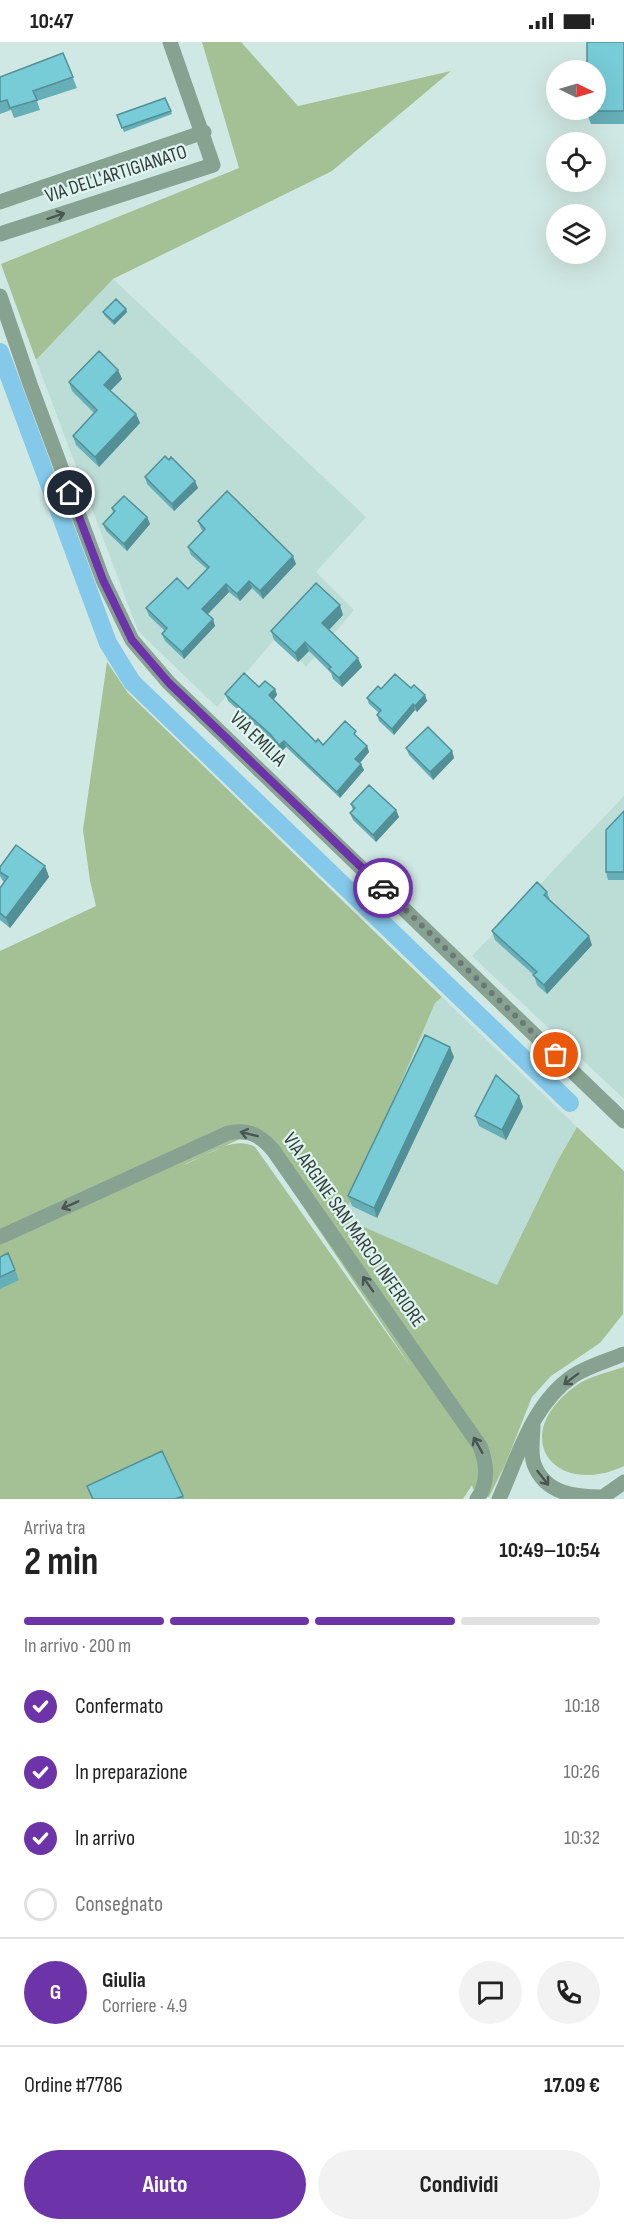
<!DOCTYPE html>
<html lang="it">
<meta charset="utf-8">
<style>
body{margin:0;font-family:"Sofia Sans Condensed",sans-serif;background:#f2f2f2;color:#222;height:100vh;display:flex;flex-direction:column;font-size:22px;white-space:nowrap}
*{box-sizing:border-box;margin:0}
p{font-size:20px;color:#767676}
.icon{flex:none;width:33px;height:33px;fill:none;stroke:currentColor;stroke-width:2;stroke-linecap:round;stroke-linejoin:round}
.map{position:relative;height:1457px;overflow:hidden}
.drawer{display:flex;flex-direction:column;background:#fff;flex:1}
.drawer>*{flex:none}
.needle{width:39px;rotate:95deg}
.buttons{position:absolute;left:546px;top:18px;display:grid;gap:12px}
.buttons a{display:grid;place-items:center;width:60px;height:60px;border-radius:50%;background:#fff;box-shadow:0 6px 24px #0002;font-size:30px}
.pin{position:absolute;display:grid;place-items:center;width:51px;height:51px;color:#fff;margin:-26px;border:3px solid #fff;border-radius:50%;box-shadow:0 2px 6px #0007}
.courier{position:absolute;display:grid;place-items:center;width:60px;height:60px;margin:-30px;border:4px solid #6d33a9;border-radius:50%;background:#fff;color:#222;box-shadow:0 2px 8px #0007}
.overview em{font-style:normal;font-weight:700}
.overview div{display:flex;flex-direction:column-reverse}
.overview{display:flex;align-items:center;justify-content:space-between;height:102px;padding:0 24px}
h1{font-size:39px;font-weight:700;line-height:45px}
.bar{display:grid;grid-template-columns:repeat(4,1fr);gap:9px 6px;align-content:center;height:72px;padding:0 24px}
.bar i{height:8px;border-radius:4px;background:#e0e0e0}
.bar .current{background:#6d33a9}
.bar p{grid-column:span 4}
.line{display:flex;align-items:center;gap:15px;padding:0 24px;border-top:2px solid #e0e0e0}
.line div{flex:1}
.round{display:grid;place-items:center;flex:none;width:63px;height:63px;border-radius:32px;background:#f2f2f2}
ol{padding:0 24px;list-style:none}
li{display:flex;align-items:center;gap:18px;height:66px}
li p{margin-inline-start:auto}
li .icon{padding:6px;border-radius:50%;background:#6d33a9;color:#fff;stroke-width:4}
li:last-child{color:#767676}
li i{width:33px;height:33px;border:3px solid #e0e0e0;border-radius:50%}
.action{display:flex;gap:12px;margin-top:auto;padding:12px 24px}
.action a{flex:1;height:69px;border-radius:36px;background:#6d33a9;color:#fff;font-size:24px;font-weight:700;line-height:69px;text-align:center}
.action a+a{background:#f2f2f2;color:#222}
.status{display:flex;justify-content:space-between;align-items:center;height:42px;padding:0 30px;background:#fff;direction:ltr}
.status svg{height:16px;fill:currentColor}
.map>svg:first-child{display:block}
</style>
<div class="status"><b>10:47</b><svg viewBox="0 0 49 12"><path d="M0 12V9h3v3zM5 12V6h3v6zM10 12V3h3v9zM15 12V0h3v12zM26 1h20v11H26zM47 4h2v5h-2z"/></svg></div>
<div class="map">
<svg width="624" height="1457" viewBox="0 0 624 1457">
<rect width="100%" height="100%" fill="#d0e8e3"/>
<path fill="#bcdcd6" d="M113 237 366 475 316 530 354 568 306 625 280 591 217 665 138 589 36 318Z
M624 754V1057L472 914Z
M442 955 577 1085 558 1118 497 1243 342 1176 435 961Z"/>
<path fill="#a4c195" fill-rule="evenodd" d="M202 0H241L298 64 451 29 332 129 113 237 36 318 1 222 239 126Z
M107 620 128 651 442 955 435 961 343 1176 497 1243 558 1118 577 1085 624 1129 623 1272 600 1301 551 1334 532 1355 505 1423 489 1455 481 1454 473 1447 472 1443 463 1457H0V909L96 864 90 839 83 788ZM240 1097 259 1099 413 1328 255 1105C233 1092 204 1116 183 1123Z
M624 1325V1424C554 1457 506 1393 577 1343 590 1334 609 1330 624 1325Z"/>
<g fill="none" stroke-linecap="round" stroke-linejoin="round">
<path stroke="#84c9ea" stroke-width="18" d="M0 310 108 601 132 640 570 1061"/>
<path stroke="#88a292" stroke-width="15" d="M0 160 204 90
M0 192 213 123 170 0
M0 254 30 342 103 538 132 598 169 641 624 1079
M0 1195 228 1091C249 1087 260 1093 273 1108L480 1404C487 1422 489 1441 477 1457"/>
<path stroke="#88a292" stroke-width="15" d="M533 1383C533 1395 530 1411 534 1422 545 1452 575 1455 603 1455
M499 1457C518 1415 532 1362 573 1334 588 1324 607 1319 624 1312
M600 1457 624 1440"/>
</g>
<path fill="#66afb9" d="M624 0V82H591L586 69Z
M63 11 77 46 37 59 40 68 14 76 11 68 0 72V35Z
M165 56 172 72 124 90 117 73Z
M126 267 127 270 114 283 104 273 103 270Z
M118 328 122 337 110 349 136 372 140 381 99 425 76 403 73 394 94 371 72 349 69 340Z
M145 435 198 446 174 469 147 442Z
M112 466 147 475 150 482 127 509 106 489 103 482 113 471Z
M198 479 296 522 263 557 252 546 240 559 229 550 208 572 215 584 184 617 165 599 162 592 165 589 149 574 146 566 188 547 207 527 191 513 188 505 203 489 201 487Z
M343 573 329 588 362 625 342 645 333 637 331 631 309 609 298 620 274 598 271 589Z
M259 645 275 647 277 653 273 657 316 700 323 703 358 696 367 704 369 710 360 721 364 728 340 756 286 705 282 709 272 698 228 659 225 652Z
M411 646 425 653 427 659 417 670 415 668 394 693 379 679 377 673 379 671 369 662 367 656 381 647Z
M406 706 452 709 454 716 433 738 409 713Z
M351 762 396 768 399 775 376 800 353 778 350 771 353 768Z
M624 769V838H608L606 830Z
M45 824 49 835 10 886 0 878V846L4 840 2 838 0 834V825Z
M547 850 550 858 592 903 547 952 537 943 534 933 495 898 492 889Z
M454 1015 377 1176 352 1164 348 1154Z
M519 1054 523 1065 506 1098 479 1084 475 1074Z
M0 1215 15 1228 19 1238 0 1247Z
M162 1409 184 1457H92L87 1444Z"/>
<path fill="#538f96" d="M126 267 127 270 114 283 113 279Z
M118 328 122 337 107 352 104 343Z
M136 372 140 381 99 425 95 415Z
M195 439 198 446 174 469 172 462Z
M147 475 150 482 127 509 124 502Z
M293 514 296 522 263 557 260 549Z
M249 539 252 546 240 559 237 552Z
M226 542 229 550 205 575 202 567Z
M340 563 343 573 326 591 322 581Z
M213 577 215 584 184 617 182 610Z
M305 600 309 609 298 620 295 611Z
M358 616 362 625 342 645 339 636Z
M275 647 277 653 272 660 269 653Z
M425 653 427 659 417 670 415 664Z
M413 662 415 668 394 693 392 687Z
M284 699 286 705 282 709 279 703Z
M367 704 369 710 358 723 355 717Z
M452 709 454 716 433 738 430 730Z
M361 722 364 728 340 756 337 750Z
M396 768 399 775 376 800 373 793Z
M45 824 49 835 10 886 6 876Z
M589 894 592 903 547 952 544 943Z
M450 1005 454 1015 377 1176 374 1166Z
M519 1054 523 1065 506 1098 502 1088Z"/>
<path fill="#77ccd7" stroke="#538f96" stroke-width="1.5" d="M587 0H624V69H586V68H596V28H587Z
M63 11 73 35 33 49 37 58 10 66 7 58 0 60V35Z
M165 56 171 69 122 86 117 73Z
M116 257 126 267 113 279 103 270Z
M99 309 118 328 104 343 136 372 95 415 73 394 97 368 69 340Z
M165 414 169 418 171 415 195 439 172 462 145 435Z
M227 449 293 514 260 549 249 539 237 552 226 542 202 567 213 577 182 610 162 592 167 586 146 566 177 536 188 547 209 525 188 505 205 487 198 479Z
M124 454 147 475 124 502 103 482 115 469 112 466Z
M316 541 340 563 322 581 358 616 339 636 329 627 331 625 305 600 295 611 271 589Z
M244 631 259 645 265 639 275 647 269 653 316 700 318 697 323 703 345 679 356 689 354 692 367 704 355 717 361 722 337 750 284 699 279 703 270 692 225 652Z
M395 632 411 646 414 643 425 653 415 664 413 662 392 687 377 673 381 668 367 656 378 644 381 647Z
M428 685 452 709 430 730 406 706Z
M369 743 396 768 373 793 350 771 355 766 351 762Z
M624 769V830H606V788Z
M16 803 45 824 6 876 0 871V846L8 835 0 830V825Z
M537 840 547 850 544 853 589 894 544 943 533 933 537 930 492 889Z
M425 993 450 1005 374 1166 348 1154Z
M496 1033 519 1054 502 1088 475 1074Z
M8 1211 15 1228 0 1235V1215Z
M162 1409 183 1454 175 1457H93L87 1444Z"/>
<defs><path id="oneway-shaft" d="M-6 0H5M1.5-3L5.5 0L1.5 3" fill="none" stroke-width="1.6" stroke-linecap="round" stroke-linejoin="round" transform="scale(1.5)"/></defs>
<g stroke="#495651">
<use href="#oneway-shaft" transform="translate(56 174) rotate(-18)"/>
<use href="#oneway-shaft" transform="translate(249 1092) rotate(-166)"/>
<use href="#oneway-shaft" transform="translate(70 1163) rotate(156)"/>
<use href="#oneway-shaft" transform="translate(368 1242) rotate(-125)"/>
<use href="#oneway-shaft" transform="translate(571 1337) rotate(143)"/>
<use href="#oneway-shaft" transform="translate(478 1403) rotate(-119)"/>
<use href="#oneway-shaft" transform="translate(543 1436) rotate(52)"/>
</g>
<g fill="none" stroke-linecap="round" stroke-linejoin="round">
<path stroke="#6b7976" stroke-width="6" stroke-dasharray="0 10.8" d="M383 846 556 1013"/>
<path stroke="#6d33a9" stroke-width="8" d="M70 451 103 538 132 598 169 641 383 846"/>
</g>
<g text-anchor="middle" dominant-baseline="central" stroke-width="4.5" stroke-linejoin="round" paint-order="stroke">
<g font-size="20" fill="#343d3b" stroke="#def5f0">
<text transform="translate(116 132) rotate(-18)">VIA DELL'ARTIGIANATO</text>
<text transform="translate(258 697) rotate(44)">VIA EMILIA</text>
<text transform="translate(354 1188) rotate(55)">VIA ARGINE SAN MARCO INFERIORE</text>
</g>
</g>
</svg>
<div class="buttons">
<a><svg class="needle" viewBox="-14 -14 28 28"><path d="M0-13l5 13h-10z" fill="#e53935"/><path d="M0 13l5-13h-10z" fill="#767676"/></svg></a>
<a><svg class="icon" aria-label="locate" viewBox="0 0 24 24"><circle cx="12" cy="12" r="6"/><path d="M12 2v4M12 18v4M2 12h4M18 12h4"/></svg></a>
<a><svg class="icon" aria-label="layers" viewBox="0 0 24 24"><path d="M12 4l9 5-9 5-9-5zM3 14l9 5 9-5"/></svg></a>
</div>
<div class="pin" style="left:556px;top:1013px;background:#ea580c"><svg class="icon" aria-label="bag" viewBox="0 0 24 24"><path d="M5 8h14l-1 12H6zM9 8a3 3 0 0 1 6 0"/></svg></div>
<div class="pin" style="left:70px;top:451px;background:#1f2937"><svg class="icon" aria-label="home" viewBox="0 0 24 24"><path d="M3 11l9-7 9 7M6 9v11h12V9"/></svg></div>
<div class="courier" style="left:383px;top:846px"><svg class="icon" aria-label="car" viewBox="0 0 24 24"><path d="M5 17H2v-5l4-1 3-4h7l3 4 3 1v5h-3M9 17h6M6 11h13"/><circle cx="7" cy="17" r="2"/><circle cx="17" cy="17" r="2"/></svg></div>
</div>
<section class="drawer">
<div class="overview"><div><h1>2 min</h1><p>Arriva tra</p></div><em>10:49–10:54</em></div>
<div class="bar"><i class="current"></i><i class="current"></i><i class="current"></i><i></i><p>In arrivo · 200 m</p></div>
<ol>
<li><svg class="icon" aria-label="check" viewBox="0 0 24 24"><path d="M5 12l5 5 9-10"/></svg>Confermato<p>10:18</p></li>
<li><svg class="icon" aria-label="check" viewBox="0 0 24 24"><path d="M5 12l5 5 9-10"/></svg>In preparazione<p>10:26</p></li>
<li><svg class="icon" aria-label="check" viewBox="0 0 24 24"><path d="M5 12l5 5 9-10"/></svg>In arrivo<p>10:32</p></li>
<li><i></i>Consegnato</li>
</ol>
<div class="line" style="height:108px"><b class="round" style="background:#6d33a9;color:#fff">G</b><div><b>Giulia</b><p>Corriere · 4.9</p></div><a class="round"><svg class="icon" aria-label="chat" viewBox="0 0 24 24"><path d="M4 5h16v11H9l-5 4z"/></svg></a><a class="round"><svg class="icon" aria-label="phone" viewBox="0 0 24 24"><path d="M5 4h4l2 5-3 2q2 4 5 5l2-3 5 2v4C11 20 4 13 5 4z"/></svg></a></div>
<div class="line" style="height:78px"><div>Ordine #7786</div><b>17.09 €</b></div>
<div class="action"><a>Aiuto</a><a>Condividi</a></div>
</section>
